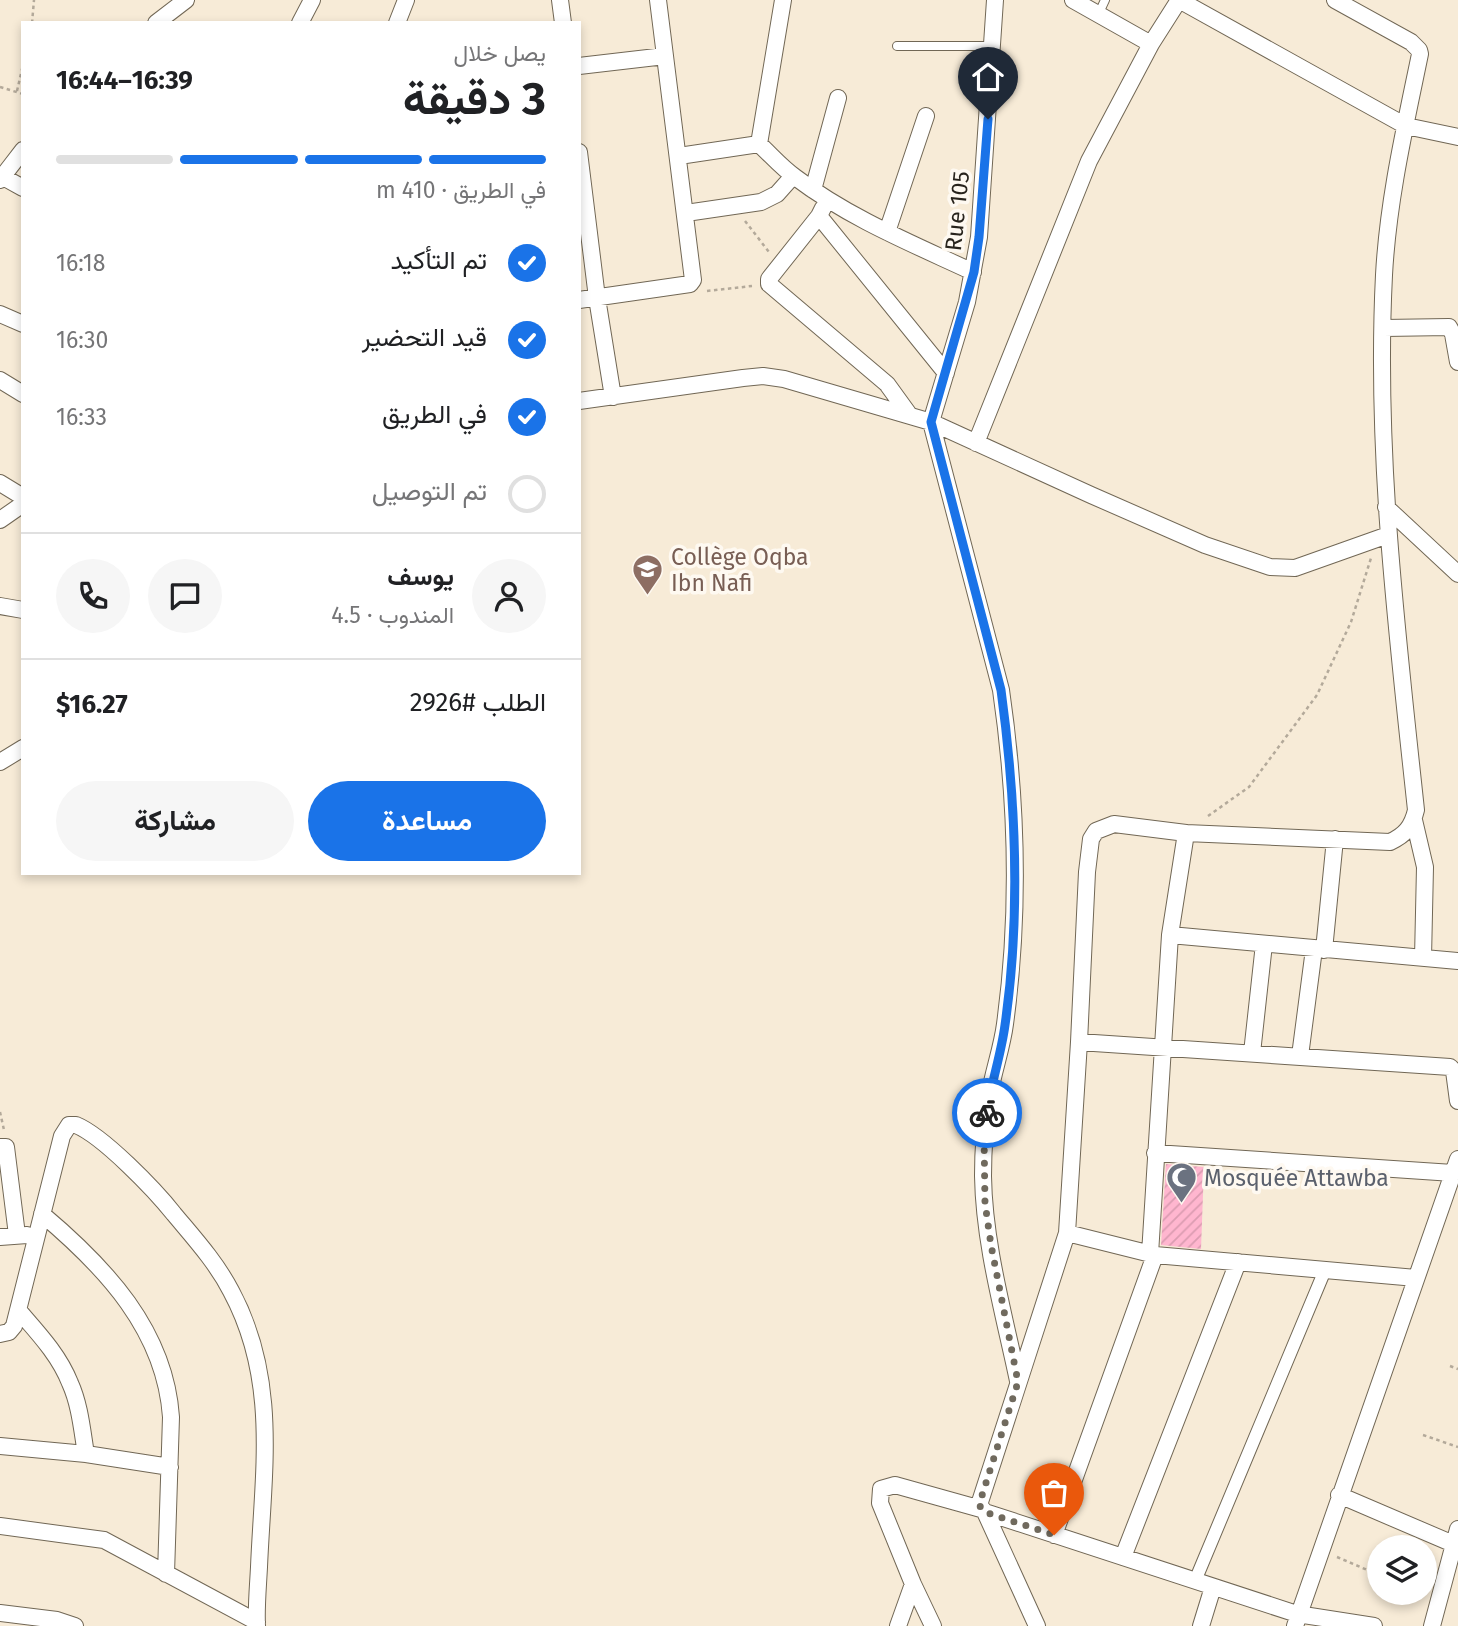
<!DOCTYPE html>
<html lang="ar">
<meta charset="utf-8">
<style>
body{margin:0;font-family:"Fira Sans",Vazirmatn,sans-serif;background:#f6f6f6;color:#202124;direction:rtl;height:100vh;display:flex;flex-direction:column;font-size:26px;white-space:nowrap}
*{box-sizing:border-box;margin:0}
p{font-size:23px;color:#757577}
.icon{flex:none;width:38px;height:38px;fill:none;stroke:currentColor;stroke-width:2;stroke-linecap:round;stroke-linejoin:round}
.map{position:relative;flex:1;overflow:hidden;direction:ltr}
.panel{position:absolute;left:21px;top:21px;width:560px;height:854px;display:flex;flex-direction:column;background:#fff;border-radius:0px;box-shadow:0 4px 10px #0003;direction:rtl}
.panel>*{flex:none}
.controls{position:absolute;left:1367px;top:1535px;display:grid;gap:14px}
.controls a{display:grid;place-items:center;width:70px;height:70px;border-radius:50%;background:#fff;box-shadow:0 4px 10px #0003;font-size:35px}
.pin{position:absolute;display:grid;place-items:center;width:60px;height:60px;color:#fff;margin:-72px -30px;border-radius:50% 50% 50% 0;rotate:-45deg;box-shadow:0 0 7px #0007}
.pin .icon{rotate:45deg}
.courier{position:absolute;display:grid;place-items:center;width:70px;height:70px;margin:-35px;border:5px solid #1a73e8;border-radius:50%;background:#fff;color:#222;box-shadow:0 2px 9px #0007}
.overview em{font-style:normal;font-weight:700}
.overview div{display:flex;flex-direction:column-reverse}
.overview{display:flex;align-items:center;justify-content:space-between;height:119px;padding:0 35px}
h1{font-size:46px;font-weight:700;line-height:52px}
.bar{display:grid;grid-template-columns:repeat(4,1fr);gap:10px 7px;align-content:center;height:84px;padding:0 35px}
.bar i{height:9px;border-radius:5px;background:#e0e0e0}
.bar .current{background:#1a73e8}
.bar p{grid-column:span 4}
.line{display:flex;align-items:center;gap:18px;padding:0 35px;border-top:2px solid #e0e0e0}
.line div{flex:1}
.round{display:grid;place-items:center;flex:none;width:74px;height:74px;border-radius:37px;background:#f6f6f6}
ol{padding:0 35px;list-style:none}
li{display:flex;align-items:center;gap:21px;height:77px}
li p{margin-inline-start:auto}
li .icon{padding:7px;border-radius:50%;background:#1a73e8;color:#fff;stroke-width:4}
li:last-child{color:#757577}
li i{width:38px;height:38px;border:4px solid #e0e0e0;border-radius:50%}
.button{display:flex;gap:14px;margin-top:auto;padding:14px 35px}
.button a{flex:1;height:80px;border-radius:42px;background:#1a73e8;color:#fff;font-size:28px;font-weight:700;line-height:80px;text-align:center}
.button a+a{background:#f6f6f6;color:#202124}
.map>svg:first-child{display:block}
</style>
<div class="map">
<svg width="1458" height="1626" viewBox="0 0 1458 1626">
<defs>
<pattern id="building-hatch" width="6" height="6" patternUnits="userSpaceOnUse" patternTransform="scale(1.75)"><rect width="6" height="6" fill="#ffb6cf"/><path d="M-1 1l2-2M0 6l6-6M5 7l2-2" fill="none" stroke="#db9cb1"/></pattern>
</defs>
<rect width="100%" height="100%" fill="#f7ebd7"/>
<path fill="url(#building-hatch)" d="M1166 1164 1204 1167 1201 1249 1161 1245Z"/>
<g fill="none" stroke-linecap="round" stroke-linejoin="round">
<defs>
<path id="service" d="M1099 13 1105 0
M897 46H992"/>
<path id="pedestrian" d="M1195 1581 1325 1270"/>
<path id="minor" d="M560 0 563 23
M1073 0 1151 44
M156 23 186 0
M300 23 312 0
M397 23 406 0
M579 66 665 56
M759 144C771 155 782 168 795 177 849 218 913 244 973 272
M759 144 783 0
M579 152 597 298 613 397
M679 156 759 144
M3 177 23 188
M0 180 23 150
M813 190 838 98
M823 208 819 216 946 373
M686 213 761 202 777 194 793 176
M819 216 769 279V284L887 384 908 413
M887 232 926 116
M579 300 690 284 693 280 658 0
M0 314 23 324
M1384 328 1449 327 1453 334 1458 362
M0 380 23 394
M579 401 743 378 763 376 784 379 931 422 1091 495 1205 545 1270 567 1295 568 1388 535
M931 422 1001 690C1017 800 1020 914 1005 1024 1002 1048 993 1072 989 1097 985 1123 983 1150 983 1176 984 1244 1004 1314 1018 1381
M931 422 967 302 979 237 995 0
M976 443 1089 161 1151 44 1179 0 1406 126 1458 137
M0 483 23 497
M1386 507 1458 574
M0 520 23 504
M0 606 23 610
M0 762 23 748
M1414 820 1425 867 1423 958
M1170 935 1458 961
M1324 950 1335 839
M1079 1042 1450 1067 1454 1071 1458 1101
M1252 1053 1264 944
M1300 1056 1314 949
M0 1147H6L17 1235
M1155 1153 1453 1173
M42 1214C105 1267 165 1330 171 1417L166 1574
M1067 1233 1155 1255 1416 1278
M0 1237 27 1235
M1150 1254 1170 935 1186 833
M19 1311C38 1333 59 1355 70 1383 80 1405 82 1430 86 1454
M0 1334 9 1332 14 1326 62 1136 69 1125H76C103 1136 155 1190 174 1214 194 1238 216 1262 231 1291 279 1380 263 1471 259 1567 258 1587 256 1607 257 1626
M0 1446 86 1454 170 1467
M1339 1495 1458 1546
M985 1512 1297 1614 1374 1626
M0 1526 104 1540 257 1622
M1054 1535 1155 1255
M1123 1557 1238 1262
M0 1613 57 1620 75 1626
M898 1626 913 1584
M933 1626 913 1584 880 1503 881 1489 895 1485 981 1509
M1037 1626 985 1512 979 1505 1067 1233 1079 1042 1087 872 1091 839 1096 831 1114 824 1186 833 1390 842C1405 835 1412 827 1416 810 1397 632 1375 454 1384 275 1388 200 1405 127 1420 54L1419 50 1411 42 1335 0
M1201 1626 1213 1587
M1295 1626 1458 1159
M1432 1626 1458 1529"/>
</defs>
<use href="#service" stroke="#716755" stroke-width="10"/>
<use href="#pedestrian" stroke="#716755" stroke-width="14"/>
<use href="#minor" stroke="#716755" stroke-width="18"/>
<path stroke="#b3a99a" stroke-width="2.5" stroke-dasharray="3.5 3.5" stroke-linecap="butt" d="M32 23 34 0
M0 87 23 94
M17 91 23 65
M745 221 769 252
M707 291 752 286
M1208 816 1249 787 1317 695 1351 622 1371 558
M0 1112 4 1130
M1450 1366 1458 1369
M1423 1435 1458 1447
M1337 1557 1379 1575"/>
<use href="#service" stroke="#fff" stroke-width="8"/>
<use href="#pedestrian" stroke="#fff" stroke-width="12"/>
<use href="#minor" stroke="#fff" stroke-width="16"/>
</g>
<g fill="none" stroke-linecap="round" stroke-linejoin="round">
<path stroke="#706a5e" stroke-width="7" stroke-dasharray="0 12.6" d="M987 1113 984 1135 985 1203 991 1245 1018 1382 979 1505 985 1512 1054 1535"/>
<path stroke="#1a73e8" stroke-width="9" d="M987 1113C991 1083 1001 1055 1005 1025 1021 914 1016 800 1001 690L931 422 974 272 979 237 988 119"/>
</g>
<defs>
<symbol id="school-pin" viewBox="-11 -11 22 30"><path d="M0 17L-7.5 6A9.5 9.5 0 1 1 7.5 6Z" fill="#8d6e63" stroke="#fef9f1"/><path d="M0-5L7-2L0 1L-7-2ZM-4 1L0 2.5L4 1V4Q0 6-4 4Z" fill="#fff"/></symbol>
<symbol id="mosque-pin" viewBox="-11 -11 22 30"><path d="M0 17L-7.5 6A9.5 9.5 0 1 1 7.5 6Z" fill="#6b7280" stroke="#fef9f1"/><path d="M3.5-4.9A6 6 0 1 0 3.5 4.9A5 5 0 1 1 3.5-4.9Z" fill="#fff"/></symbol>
</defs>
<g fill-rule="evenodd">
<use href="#school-pin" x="630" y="552" width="35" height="47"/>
<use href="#mosque-pin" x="1164" y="1160" width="35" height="47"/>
</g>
<g text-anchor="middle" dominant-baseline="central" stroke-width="7" stroke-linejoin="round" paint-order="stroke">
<g font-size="23" fill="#28241d" stroke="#fef9f1">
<text transform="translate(957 211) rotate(-84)">Rue 105</text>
</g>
<g font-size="23" fill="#785e54" stroke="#fef9f1" text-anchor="start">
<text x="671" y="557">Collège Oqba<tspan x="671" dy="26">Ibn Nafi</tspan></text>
</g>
<g font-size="23" fill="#5b616d" stroke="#fef9f1" text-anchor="start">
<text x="1204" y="1178">Mosquée Attawba</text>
</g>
</g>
</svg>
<div class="controls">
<a><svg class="icon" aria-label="layers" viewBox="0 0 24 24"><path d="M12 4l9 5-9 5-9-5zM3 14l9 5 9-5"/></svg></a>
</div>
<div class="pin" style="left:1054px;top:1535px;background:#ea580c"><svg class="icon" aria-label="bag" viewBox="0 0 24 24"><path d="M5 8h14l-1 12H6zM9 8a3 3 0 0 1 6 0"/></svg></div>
<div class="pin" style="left:988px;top:119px;background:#1f2937"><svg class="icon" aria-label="home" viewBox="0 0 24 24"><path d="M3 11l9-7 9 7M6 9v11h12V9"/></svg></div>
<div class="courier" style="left:987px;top:1113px"><svg class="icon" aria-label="bike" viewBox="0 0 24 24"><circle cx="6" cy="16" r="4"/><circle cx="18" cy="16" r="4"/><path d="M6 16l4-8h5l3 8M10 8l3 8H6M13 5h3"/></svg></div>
<section class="panel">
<div class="overview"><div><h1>3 دقيقة</h1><p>يصل خلال</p></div><em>16:39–16:44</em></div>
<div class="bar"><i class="current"></i><i class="current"></i><i class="current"></i><i></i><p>في الطريق · 410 m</p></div>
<ol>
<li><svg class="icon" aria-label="check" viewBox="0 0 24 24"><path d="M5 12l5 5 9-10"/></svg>تم التأكيد<p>16:18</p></li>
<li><svg class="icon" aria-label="check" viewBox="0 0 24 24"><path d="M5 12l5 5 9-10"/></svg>قيد التحضير<p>16:30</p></li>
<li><svg class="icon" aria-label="check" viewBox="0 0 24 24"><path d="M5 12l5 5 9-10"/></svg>في الطريق<p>16:33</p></li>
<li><i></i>تم التوصيل</li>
</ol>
<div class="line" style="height:126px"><a class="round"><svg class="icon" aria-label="person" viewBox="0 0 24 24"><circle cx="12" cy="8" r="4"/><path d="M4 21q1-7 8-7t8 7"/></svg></a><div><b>يوسف</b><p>المندوب · 4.5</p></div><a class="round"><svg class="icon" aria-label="chat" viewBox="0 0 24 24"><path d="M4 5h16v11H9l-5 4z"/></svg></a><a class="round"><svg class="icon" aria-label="phone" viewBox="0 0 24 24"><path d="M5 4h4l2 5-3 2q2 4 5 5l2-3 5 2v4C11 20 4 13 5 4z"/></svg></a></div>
<div class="line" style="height:91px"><div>الطلب #2926</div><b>$16.27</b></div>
<div class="button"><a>مساعدة</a><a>مشاركة</a></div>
</section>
</div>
